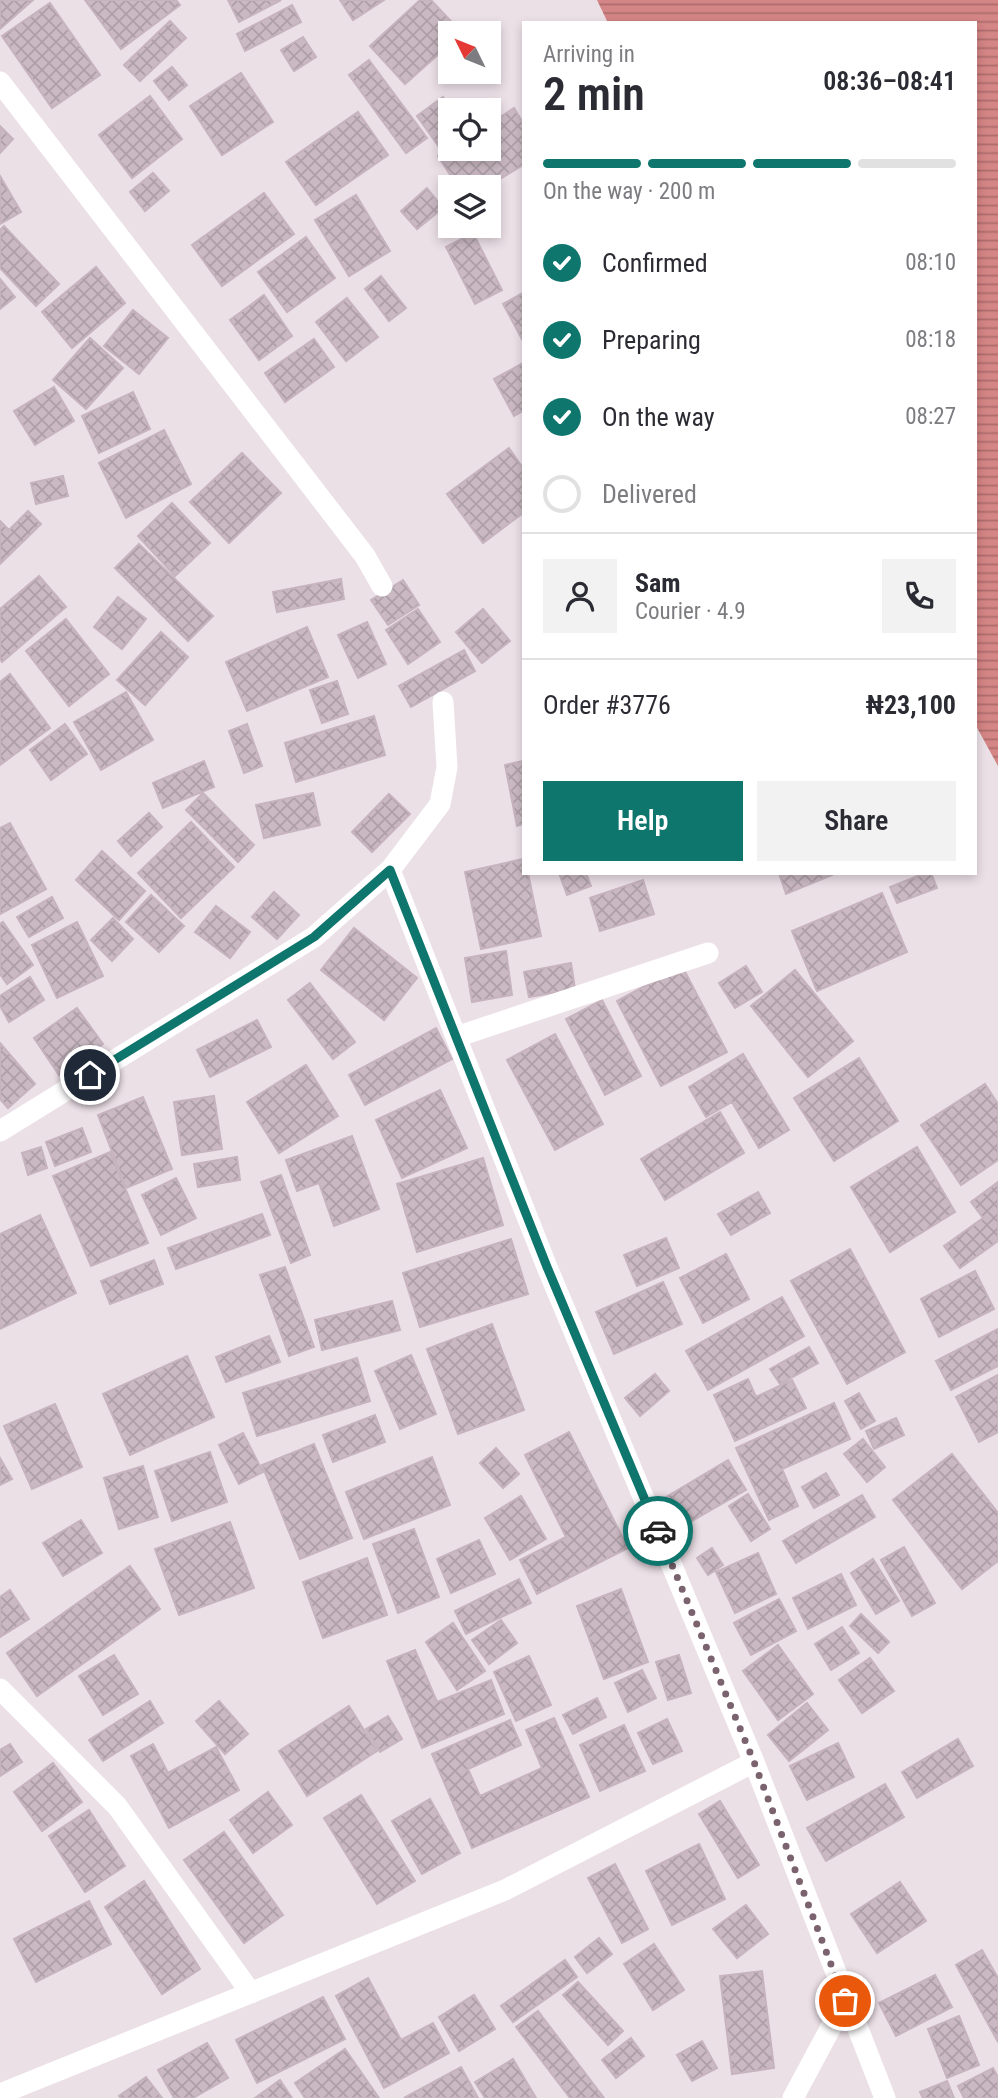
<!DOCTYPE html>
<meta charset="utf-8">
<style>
body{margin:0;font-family:"Roboto Condensed",sans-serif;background:#f2f2f3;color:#2b2b33;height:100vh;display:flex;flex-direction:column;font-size:26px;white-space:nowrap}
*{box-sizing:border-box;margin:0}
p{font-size:23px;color:#7c7c81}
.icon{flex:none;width:38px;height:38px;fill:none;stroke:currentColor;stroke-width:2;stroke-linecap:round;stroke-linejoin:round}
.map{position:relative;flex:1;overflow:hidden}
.sheet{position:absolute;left:522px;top:21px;width:455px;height:854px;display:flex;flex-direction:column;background:#fff;border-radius:0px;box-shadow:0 4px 10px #0003}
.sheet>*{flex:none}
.needle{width:46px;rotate:313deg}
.controls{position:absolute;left:438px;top:21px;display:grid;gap:14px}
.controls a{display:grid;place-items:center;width:63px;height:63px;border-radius:0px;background:#fff;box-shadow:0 4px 10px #0003;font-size:35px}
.pin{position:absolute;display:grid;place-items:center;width:60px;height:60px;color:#fff;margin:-30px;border:4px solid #fff;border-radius:50%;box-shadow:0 2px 7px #0007}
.courier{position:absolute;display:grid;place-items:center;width:70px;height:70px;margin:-35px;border:5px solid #0f766e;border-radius:50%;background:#fff;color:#222;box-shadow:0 2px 9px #0007}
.head em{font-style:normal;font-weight:600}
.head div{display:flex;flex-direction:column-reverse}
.head{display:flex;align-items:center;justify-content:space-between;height:119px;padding:0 21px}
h1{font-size:46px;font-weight:600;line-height:52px}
.bar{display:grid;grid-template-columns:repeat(4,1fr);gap:10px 7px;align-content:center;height:84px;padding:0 21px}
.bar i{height:9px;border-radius:5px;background:#e1e1e2}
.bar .current{background:#0f766e}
.bar p{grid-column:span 4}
.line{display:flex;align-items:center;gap:18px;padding:0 21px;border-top:2px solid #e1e1e2}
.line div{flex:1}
.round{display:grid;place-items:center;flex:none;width:74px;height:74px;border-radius:0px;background:#f2f2f3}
ol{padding:0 21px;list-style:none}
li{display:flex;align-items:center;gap:21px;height:77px}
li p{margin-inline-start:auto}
li .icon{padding:7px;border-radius:50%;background:#0f766e;color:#fff;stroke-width:4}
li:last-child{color:#7c7c81}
li i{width:38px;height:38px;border:4px solid #e1e1e2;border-radius:50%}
.primary-button{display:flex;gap:14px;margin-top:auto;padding:14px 21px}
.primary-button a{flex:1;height:80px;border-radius:0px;background:#0f766e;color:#fff;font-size:28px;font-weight:600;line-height:80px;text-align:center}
.primary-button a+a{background:#f2f2f3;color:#2b2b33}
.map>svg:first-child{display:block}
</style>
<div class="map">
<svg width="998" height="2098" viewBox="0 0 998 2098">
<defs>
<pattern id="water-rules" width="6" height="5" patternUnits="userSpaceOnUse" patternTransform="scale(1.75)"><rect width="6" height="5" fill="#d48585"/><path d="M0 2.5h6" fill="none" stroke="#ad6c6d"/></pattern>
<pattern id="building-cross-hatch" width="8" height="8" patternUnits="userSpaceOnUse" patternTransform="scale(1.75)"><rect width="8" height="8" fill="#cab9c2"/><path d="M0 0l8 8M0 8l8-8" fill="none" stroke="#ae9fa7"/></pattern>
</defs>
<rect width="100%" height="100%" fill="#ece0e7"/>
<path fill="url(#water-rules)" d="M597 0H998V766L975 724V23H608Z"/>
<path fill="url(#building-cross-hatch)" stroke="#c6b3be" stroke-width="2" d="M0 0H33L0 29Z
M85 0H176L180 5 121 49Z
M228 0H281L239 22Z
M340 0H384L353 20Z
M420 0H431L462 33H450V44L405 84 370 46Z
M50 3 100 75 52 108 2 36Z
M292 5 301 22 245 51 237 34Z
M170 21 186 38 140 81 124 65Z
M303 37 316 57 294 71 281 50Z
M369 60 427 138 406 153 349 75Z
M172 67 187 85 169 100 154 81Z
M241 73 273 122 222 155 190 106Z
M150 96 182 139 132 178 99 135Z
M443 97 453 110H450V140L439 147 417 116Z
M514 108 523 123V165L487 187H458L438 156 450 149H488V125Z
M358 112 388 155 316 205 286 162Z
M0 126 13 139 0 153Z
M153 173 169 191 145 211 130 192Z
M0 176 21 212 0 224Z
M427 188 443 208 417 229 401 211Z
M264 193 294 234 222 286 192 245Z
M356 195 390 251 349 276 315 220Z
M4 226 59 284 36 306 0 268V230Z
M473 233 502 290 475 304 446 247Z
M306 237 335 278 287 312 258 272Z
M96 267 125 303 72 348 42 312Z
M381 276 406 308 389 321 365 289Z
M0 279 15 297 0 309Z
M523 293V341L503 304Z
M264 295 292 336 259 360 230 320Z
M347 298 378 337 346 361 316 322Z
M133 310 168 338 139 374 104 346Z
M90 338 123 368 86 409 53 380Z
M314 339 334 367 285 402 265 373Z
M523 363V411L514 416 494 379Z
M54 387 74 421 35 445 14 411Z
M133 392 150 429 99 453 82 416Z
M164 430 191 484 126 518 99 463Z
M509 448 523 468V513L483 543 447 494Z
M242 453 281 493 229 543 190 502Z
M63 476 68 496 36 504 31 483Z
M172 503 210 543 175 576 138 536Z
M28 511 41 524 0 564V521L9 530Z
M139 544 213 616 188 641 115 568Z
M39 576 66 607 2 662 0 659V609Z
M341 579 344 599 277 612 273 592Z
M403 580 419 605 388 625 371 600Z
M118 597 146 619 122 649 94 627Z
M418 609 440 642 408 664 386 630Z
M483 609 510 641 482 663 456 632Z
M66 619 109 674 69 706 26 651Z
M367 622 386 664 358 678 338 635Z
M307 627 328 677 247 711 226 662Z
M161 632 188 657 145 705 117 680Z
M464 650 475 671 411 707 399 686Z
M10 674 50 728 0 765V682Z
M337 681 348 714 322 723 310 690Z
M126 692 153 740 101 770 74 722Z
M374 716 385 755 296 782 285 743Z
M65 724 87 754 51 780 30 750Z
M247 724 262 766 244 773 229 731Z
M204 761 214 787 163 808 153 783Z
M523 761V824L517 826 505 765Z
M203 793 254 845 238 862 186 810Z
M313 793 320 825 264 838 256 805Z
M389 794 410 814 372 852 352 832Z
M149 813 162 827 131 856 118 841Z
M191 822 234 867 181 918 138 873Z
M10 823 46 889 0 914V828Z
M102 851 145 891 119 920 76 880Z
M523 859V873H528L541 936 481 949 465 872Z
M559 873H586L591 886 567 895Z
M779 873H831L832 875 786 894Z
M925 873H931L937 888 897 903 890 887Z
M643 880 654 914 600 931 590 898Z
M274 892 299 915 277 939 252 917Z
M882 893 907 952 817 991 792 931Z
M151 895 184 926 159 952 126 922Z
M52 897 63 918 29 937 17 917Z
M216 906 250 932 230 958 195 932Z
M113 918 133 939 112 961 91 940Z
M3 922 33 965 7 984 0 974V924Z
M77 922 103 976 57 998 32 945Z
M354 928 417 978 384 1020 321 970Z
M506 951 512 995 472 1002 465 958Z
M571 963 575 989 529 997 524 972Z
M682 966 727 1052 661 1086 617 1001Z
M746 966 762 992 735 1008 719 983Z
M795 970 853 1041 808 1077 751 1006Z
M30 977 44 1000 9 1022 0 1006V996Z
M310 983 355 1042 333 1059 288 1000Z
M602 1000 641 1076 605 1095 566 1019Z
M77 1008 103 1044 59 1075 34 1038Z
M257 1020 271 1047 210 1077 197 1050Z
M436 1028 452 1059 365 1105 349 1075Z
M555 1034 603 1124 555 1150 507 1060Z
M0 1043 35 1084 8 1108 0 1099Z
M743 1054 789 1130 759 1148 732 1102 706 1117 689 1087Z
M859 1058 898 1121 834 1161 794 1098Z
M306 1065 338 1116 279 1153 247 1102Z
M985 1084 998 1104V1160L961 1185 921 1125Z
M440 1090 467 1148 402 1178 376 1120Z
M214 1096 222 1149 182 1155 174 1102Z
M143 1097 172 1169 126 1188 98 1115Z
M720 1112 744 1153 665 1200 641 1159Z
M82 1128 91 1152 55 1166 46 1142Z
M352 1136 379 1209 334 1226 319 1183 297 1191 286 1160Z
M41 1147 47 1168 28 1175 22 1153Z
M917 1147 955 1212 890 1252 851 1187Z
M110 1152 148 1243 91 1266 53 1176Z
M237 1157 240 1180 198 1187 194 1164Z
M483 1158 503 1225 417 1252 397 1184Z
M281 1175 310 1255 291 1263 261 1182Z
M176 1178 196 1218 161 1235 142 1195Z
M998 1182V1241L960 1268 944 1246 983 1218 971 1202Z
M758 1192 770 1213 731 1235 718 1214Z
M262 1214 270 1235 176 1269 168 1248Z
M40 1215 76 1293 0 1329V1234Z
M666 1238 679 1268 637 1286 624 1255Z
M511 1239 528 1294 420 1327 403 1273Z
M850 1249 905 1352 847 1384 791 1281Z
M726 1254 749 1299 703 1323 680 1278Z
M154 1260 163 1284 110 1304 101 1281Z
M285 1267 314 1347 289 1356 260 1275Z
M975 1271 994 1309 939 1337 921 1299Z
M663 1282 682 1324 614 1354 596 1312Z
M782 1297 804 1336 708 1390 686 1351Z
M392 1301 400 1330 322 1350 315 1320Z
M492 1324 524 1410 458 1434 427 1349Z
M998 1329V1366L951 1390 936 1361Z
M269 1336 280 1362 226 1382 216 1357Z
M809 1347 818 1363 780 1384 770 1369Z
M411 1355 436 1414 400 1429 375 1371Z
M187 1356 214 1417 130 1455 103 1394Z
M357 1358 370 1401 257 1436 243 1393Z
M655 1374 669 1391 640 1416 625 1398Z
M998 1375V1432L979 1442 956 1397Z
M748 1379 756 1397 792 1380 806 1408 735 1441 714 1395Z
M859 1393 875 1421 861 1429 845 1401Z
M834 1403 850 1439 782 1469 798 1506 769 1520 736 1448Z
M55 1404 82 1467 32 1489 4 1426Z
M375 1415 385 1442 333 1462 323 1435Z
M896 1418 904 1435 874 1449 866 1431Z
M569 1432 628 1548 537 1594 520 1560 566 1537 525 1455Z
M243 1433 263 1472 239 1484 219 1445Z
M863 1439 885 1467 867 1482 844 1454Z
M314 1444 352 1538 300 1559 262 1465Z
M496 1448 519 1474 503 1488 480 1463Z
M210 1452 227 1502 172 1521 155 1471Z
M952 1454 998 1513V1561L962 1589 893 1500Z
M432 1457 450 1505 364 1539 346 1492Z
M0 1458 12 1479 0 1485Z
M728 1460 746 1490 683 1526 666 1497Z
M143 1466 158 1517 119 1529 104 1478Z
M826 1473 839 1495 814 1508 802 1487Z
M748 1494 770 1529 751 1541 729 1506Z
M862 1495 875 1517 796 1563 783 1541Z
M521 1496 546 1539 510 1560 485 1518Z
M81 1520 102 1553 63 1576 43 1543Z
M230 1522 254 1588 179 1615 155 1549Z
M414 1529 439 1597 398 1613 373 1544Z
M479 1540 495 1574 451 1593 437 1559Z
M904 1547 935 1603 912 1616 881 1560Z
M712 1548 723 1565 708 1575 697 1558Z
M758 1553 776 1594 735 1613 716 1572Z
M367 1558 387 1615 323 1638 303 1582Z
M873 1559 899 1601 876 1614 851 1573Z
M130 1566 160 1609 37 1696 7 1653Z
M841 1574 856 1605 808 1629 793 1598Z
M519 1579 531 1603 466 1634 455 1611Z
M621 1589 648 1662 604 1679 577 1606Z
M10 1590 29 1619 0 1637V1597Z
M779 1599 796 1631 751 1655 734 1623Z
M861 1614 889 1642 878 1653 850 1626Z
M501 1620 517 1643 489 1664 472 1640Z
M453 1623 485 1671 457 1690 426 1642Z
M842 1627 859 1653 831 1670 815 1644Z
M778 1645 813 1694 778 1720 743 1671Z
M415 1650 437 1702 491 1680 504 1714 422 1748 387 1661Z
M114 1655 138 1694 103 1715 79 1676Z
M679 1655 691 1693 668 1700 656 1662Z
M529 1656 551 1705 516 1721 494 1672Z
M870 1658 894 1691 862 1713 839 1680Z
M642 1670 656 1698 628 1712 615 1683Z
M597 1698 606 1717 573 1734 563 1715Z
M150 1701 163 1723 103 1761 89 1740Z
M219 1701 248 1734 225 1754 196 1721Z
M807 1703 828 1730 789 1761 768 1735Z
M349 1706 377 1751 307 1796 279 1751Z
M388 1716 402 1739 380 1752 366 1729Z
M554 1718 589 1797 472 1848 432 1754 510 1720 521 1745 468 1769 480 1796 542 1768 526 1730Z
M667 1719 682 1751 653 1764 638 1733Z
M624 1725 645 1771 600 1791 580 1745Z
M958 1739 973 1766 917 1798 902 1772Z
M838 1743 854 1777 807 1800 790 1766Z
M10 1744 22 1762 0 1776V1750Z
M153 1744 168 1773 216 1747 239 1790 169 1828 131 1756Z
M53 1763 82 1802 42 1831 14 1792Z
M885 1784 904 1817 826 1861 807 1828Z
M268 1792 292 1825 253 1853 230 1820Z
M361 1795 415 1881 377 1904 324 1818Z
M430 1799 460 1853 422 1874 392 1821Z
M720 1801 759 1865 738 1878 699 1814Z
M89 1810 125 1866 85 1892 49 1836Z
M224 1832 283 1915 244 1943 184 1860Z
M699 1844 725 1899 672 1925 646 1871Z
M615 1864 648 1929 622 1943 588 1878Z
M144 1881 200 1969 162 1994 105 1907Z
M900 1882 926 1921 877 1953 851 1914Z
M89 1901 111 1944 36 1982 14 1939Z
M746 1905 768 1934 737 1958 713 1929Z
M599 1938 612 1954 587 1973 575 1957Z
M654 1944 684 1990 653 2010 624 1964Z
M982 1950 998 1978V2042L956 1965Z
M565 1960 577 1977 513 2022 501 2006Z
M762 1971 774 2068 732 2074 720 1976Z
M935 1975 952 2007 896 2036 879 2003Z
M368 1978 401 2040 433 2023 449 2053 384 2088 336 1996Z
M578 1982 623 2031 608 2045 563 1995Z
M474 1995 495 2029 459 2051 439 2017Z
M323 1997 345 2039 257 2083 236 2040Z
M538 2011 604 2098H570L516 2027Z
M959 2016 979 2065 947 2078 928 2029Z
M631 2038 644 2056 616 2078 602 2060Z
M702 2041 717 2068 692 2081 677 2055Z
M207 2043 228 2078 193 2098H174L158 2070Z
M345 2049 379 2098H305L295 2083Z
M513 2059 536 2098H485L475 2082Z
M461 2067 478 2098H404Z
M993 2068 998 2077V2098H964L958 2086Z
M146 2077 162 2098H121L119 2096Z
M280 2080 292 2098H255Z
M947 2081 954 2098H923L920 2092Z"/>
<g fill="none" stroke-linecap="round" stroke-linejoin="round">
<path stroke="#fff" stroke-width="21" d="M0 82 365 556 382 586
M390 870 547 1267 754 1762 885 2098
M456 1037 708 953
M0 1131 314 937 390 870 440 804 447 767 443 702
M0 1689 117 1806 251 1993
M0 2094 505 1890 754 1762
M793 2098 845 2001"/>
</g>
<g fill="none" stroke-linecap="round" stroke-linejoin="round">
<path stroke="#7a636e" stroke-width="7" stroke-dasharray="0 12.6" d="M658 1531 754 1762 845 2001"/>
<path stroke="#0f766e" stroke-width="9" d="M90 1075 314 937 390 870 547 1267 658 1531"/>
</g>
</svg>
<div class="controls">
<a><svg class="needle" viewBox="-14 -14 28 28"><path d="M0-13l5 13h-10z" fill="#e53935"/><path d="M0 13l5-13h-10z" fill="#7c7c81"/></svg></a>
<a><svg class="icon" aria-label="locate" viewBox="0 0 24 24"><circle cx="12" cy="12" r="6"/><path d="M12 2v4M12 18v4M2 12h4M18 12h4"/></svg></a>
<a><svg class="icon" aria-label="layers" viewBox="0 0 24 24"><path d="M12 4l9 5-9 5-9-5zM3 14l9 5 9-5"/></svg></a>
</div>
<div class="pin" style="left:845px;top:2001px;background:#ea580c"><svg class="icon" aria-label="bag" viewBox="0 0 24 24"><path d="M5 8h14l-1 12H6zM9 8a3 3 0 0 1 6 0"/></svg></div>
<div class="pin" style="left:90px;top:1075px;background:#1f2937"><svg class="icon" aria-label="home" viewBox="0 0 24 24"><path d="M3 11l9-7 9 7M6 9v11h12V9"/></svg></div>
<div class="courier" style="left:658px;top:1531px"><svg class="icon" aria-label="car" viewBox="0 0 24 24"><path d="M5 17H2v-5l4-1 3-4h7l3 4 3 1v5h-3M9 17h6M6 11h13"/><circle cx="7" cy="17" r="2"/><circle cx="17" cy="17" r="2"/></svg></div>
<section class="sheet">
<div class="head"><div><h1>2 min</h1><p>Arriving in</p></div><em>08:36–08:41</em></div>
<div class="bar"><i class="current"></i><i class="current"></i><i class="current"></i><i></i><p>On the way · 200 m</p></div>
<ol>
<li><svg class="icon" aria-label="check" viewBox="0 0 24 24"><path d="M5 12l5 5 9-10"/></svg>Confirmed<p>08:10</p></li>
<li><svg class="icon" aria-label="check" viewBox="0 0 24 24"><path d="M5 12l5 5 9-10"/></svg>Preparing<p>08:18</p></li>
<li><svg class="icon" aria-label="check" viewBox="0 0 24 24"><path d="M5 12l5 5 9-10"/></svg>On the way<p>08:27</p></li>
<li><i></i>Delivered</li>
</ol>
<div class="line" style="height:126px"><a class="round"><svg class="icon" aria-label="person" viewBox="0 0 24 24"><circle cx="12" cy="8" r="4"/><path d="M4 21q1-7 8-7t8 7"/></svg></a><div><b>Sam</b><p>Courier · 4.9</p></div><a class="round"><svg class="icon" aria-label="phone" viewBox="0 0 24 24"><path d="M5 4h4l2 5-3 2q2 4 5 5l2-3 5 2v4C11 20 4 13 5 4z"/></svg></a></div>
<div class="line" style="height:91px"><div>Order #3776</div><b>₦23,100</b></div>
<div class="primary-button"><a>Help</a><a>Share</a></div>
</section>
</div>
